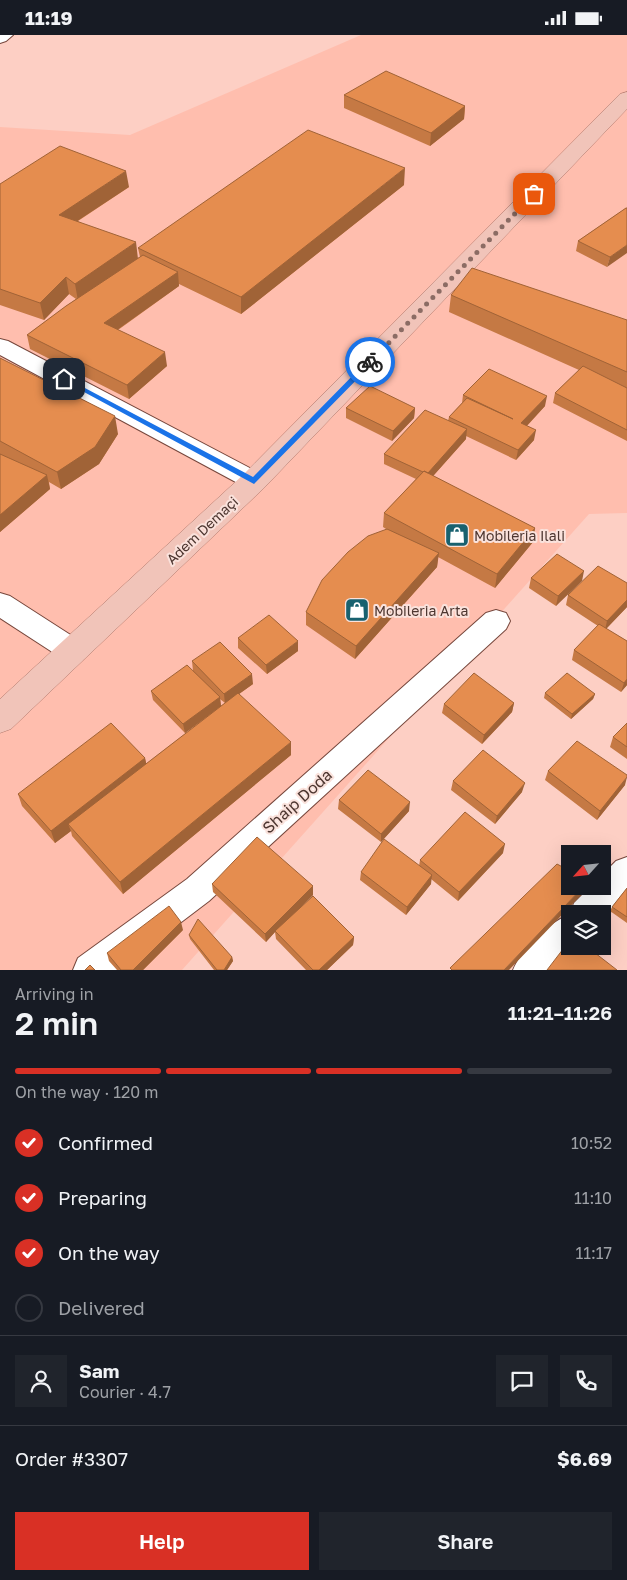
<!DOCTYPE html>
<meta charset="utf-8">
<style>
body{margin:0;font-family:"Golos Text",sans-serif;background:#20242c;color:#f1f3f6;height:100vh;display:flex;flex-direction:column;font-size:19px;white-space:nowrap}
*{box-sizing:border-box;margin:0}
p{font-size:16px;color:#9ea1a6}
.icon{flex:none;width:28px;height:28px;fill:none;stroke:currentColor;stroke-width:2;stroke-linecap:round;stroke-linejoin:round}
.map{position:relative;height:935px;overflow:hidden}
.details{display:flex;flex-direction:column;background:#171b24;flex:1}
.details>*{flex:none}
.needle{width:32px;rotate:243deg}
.controls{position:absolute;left:561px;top:810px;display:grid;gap:10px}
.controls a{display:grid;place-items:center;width:50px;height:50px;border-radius:0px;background:#171b24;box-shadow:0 5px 20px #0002;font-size:25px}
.pin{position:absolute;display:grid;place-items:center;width:42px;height:42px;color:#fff;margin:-21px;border-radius:10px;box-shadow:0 2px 8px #0006}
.courier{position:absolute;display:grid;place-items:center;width:50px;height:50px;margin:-25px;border:4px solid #1a73e8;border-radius:50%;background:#fff;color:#222;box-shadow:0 1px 6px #0007}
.head em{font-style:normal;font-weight:600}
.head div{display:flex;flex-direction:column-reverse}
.head{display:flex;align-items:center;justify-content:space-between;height:85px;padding:0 15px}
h1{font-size:32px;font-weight:600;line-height:38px}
.bar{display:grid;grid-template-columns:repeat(4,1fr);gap:8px 5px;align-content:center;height:60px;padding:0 15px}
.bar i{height:6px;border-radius:4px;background:#363941}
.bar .current{background:#d93025}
.bar p{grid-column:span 4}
.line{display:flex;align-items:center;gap:12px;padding:0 15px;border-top:1px solid #363941}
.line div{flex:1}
.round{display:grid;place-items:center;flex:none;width:52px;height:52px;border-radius:0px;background:#20242c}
ol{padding:0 15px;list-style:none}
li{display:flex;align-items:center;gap:15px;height:55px}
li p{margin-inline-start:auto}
li .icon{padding:5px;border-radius:50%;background:#d93025;color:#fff;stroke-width:4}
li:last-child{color:#9ea1a6}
li i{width:28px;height:28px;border:2px solid #363941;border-radius:50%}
.cta{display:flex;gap:10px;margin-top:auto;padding:10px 15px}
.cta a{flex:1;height:58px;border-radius:0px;background:#d93025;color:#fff;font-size:20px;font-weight:600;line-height:58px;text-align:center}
.cta a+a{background:#20242c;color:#f1f3f6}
.status{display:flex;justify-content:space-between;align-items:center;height:35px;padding:0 25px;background:#171b24;direction:ltr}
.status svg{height:14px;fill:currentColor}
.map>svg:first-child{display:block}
</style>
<div class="status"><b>11:19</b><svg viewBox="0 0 49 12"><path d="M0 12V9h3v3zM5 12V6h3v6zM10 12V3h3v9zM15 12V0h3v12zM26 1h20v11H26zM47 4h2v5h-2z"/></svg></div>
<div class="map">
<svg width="627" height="935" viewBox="0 0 627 935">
<rect width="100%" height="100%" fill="#fdcfc4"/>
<path fill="#ffbeae" d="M361 0H627V478L589 479 182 935H0V92L130 100Z"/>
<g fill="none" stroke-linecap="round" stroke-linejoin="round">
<defs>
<path id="minor" d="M0 0H13L6 6 0 8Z
M0 304 8 306 263 440 266 446 263 452 254 455 245 452 0 320Z
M0 558 10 561 83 608 87 616 83 624 73 627 63 624 0 583Z
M496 575 506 578 510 586 506 594 209 866 118 935H73L78 923 187 844 486 578Z
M627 822V860L602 885V879H570V911H577L554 935H513C521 915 550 887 570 879L574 868 591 851H602V840L616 826Z"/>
<path id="primary" d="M627 57V74L264 453 11 694 0 698V664L244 439 620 59Z"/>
</defs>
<use href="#minor" stroke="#77473c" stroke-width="2"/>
<use href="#primary" stroke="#b1786b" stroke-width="1"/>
<use href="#minor" fill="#fff" fill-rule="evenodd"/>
<use href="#primary" fill="#f1c4b9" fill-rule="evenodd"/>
</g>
<path fill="#c57944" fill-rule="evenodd" d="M344 60 465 71 464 84 430 111 344 73Z
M0 149 129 152 78 186 138 223 140 222 138 213 404 150 241 279 179 249V251L118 295 167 331 129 364 30 314 27 300 76 264 69 259 44 285 0 270Z
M626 173 607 232 576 216 578 206Z
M451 260 627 285V406L553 368 555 358 579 335 449 277Z
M0 323 118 399 99 429 61 454 49 447 50 454 0 497Z
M463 360 545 371 527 391 534 405 516 425 466 401V404L433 441 535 493 533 507 495 553 438 522 437 532 355 624 306 590V577L386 494 383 492 384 478 416 444 384 429V419L448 386 449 382 462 368Z
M346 373H415L414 383 392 406 346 383Z
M584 536 556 571 529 553 531 543Z
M627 548V572L606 594 627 606V650L621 657 572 625 574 615 598 591 566 570 568 560Z
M238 603 298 616 267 639 238 613Z
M192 626 253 649 239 659 291 720 123 859 72 801 71 796 55 808 22 771 18 759 145 723 146 729 211 679 185 698 153 665 151 656 193 636ZM220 664 225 668 221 671Z
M545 658 595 659 593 664 571 684 544 663Z
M514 668 512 677 482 709 442 678 444 669Z
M627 688V724L610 712 613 702Z
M548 736 625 750 597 785 545 745Z
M453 746 522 757 495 789 451 755Z
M339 765 409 776 381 807 338 774Z
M503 818 458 866 431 844V849L406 880 360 845 361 837 419 831 420 825Z
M212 849 313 851V860L291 882 354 902 353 910 327 935H306L276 904 275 897 266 907 213 857Z
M627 853V888L610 876 612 872Z
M183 895 143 935H117L109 926 107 918Z
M189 900 232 922 233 926 227 935H214L190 904Z"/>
<path fill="#a06337" d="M465 71 464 84 430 111 431 98Z
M405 133 404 150 241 279V262Z
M126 136 129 152 62 196 59 180Z
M136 207 138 224 78 266 75 249Z
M627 210V218L607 232 610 222Z
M178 237 179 251 107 302 104 288Z
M66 242 69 259 44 285 40 268Z
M165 317 167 331 129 364 127 350Z
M547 361 545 371 520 398 521 388Z
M415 373 414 383 392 406 393 396Z
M115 381 118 399 99 429 61 454 57 437Z
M467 394 466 404 426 449 427 439Z
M536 395 534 405 516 425 518 415Z
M47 440 50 454 0 497V480Z
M535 493 533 507 495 553 497 539Z
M439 518 437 532 355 624 356 611Z
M584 536 582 546 556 571 558 561Z
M627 565V572L605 595 607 586Z
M298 606V616L267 639 266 630Z
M252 639 253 649 225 669 224 659Z
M627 644V650L621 657 624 648Z
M595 659 593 664 571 684 572 679Z
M220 662 221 671 185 698 183 689Z
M514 668 512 677 482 709 484 700Z
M291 707V720L123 859 120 847Z
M145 723 148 736 68 789 71 796 55 808 51 796Z
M627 742 625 750 597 785 600 776Z
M525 748 522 757 495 789 497 781Z
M410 767 409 776 381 807V799Z
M505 809 503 818 458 866 459 857Z
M432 840 431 849 406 880 407 872Z
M313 851V860L276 897 275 896V897L266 907 265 899Z
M584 851H587L585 856 509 935H504Z
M181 887 183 895 143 935H133Z
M354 902 353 910 327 935H319Z
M232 922 233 926 227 935H224Z"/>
<path fill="#e58d4f" stroke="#a06337" d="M386 36 465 71 431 98 344 60Z
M308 95 405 133 241 262 138 213Z
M60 111 126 136 59 180 136 207 75 249 66 242 40 268 0 254V149Z
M626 173H627V210L610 222 578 206Z
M143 220 178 237 104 288 165 317 127 350 27 300 66 271Z
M472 233 627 285V337L451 260Z
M0 323 115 381 95 412 57 437 0 406Z
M583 331 627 353V395L555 358Z
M489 334 547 361 521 388 536 395 518 415 449 382 467 363 513 384 463 360Z
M370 351 415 373 393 396 346 373Z
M425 375 467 394 428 438 424 436 423 437 384 419Z
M0 419 47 440 0 480Z
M424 436 535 493 497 539 384 478Z
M387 494 439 518 356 611 306 577 322 545 348 517 368 501Z
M557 519 584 536 558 561 531 543Z
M598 531 627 548V565L607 586 568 560Z
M269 580 298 606 266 630 238 603Z
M599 589 627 606V644L624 648 574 615Z
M220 607 252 639 224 659 192 626Z
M187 630 220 662 183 689 151 656Z
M474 638 514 668 484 700 444 669Z
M567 638 595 659 572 679 545 658Z
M238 658 291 707 120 847 68 789Z
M111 688 145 723 51 796 18 759Z
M627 688V712L613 702Z
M577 706 627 740V742L600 776 548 736Z
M483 715 525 748 497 781 453 746Z
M368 735 410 767 381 799 339 765Z
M465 777 505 809 459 857 420 825Z
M257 802 313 851 265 899 212 849Z
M384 804 432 840 407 872 361 837Z
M557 829 570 836V851H584L504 935H452L450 933Z
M627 853V882L612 872Z
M313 861 354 902 319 935H313L275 896Z
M169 871 181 887 133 935H121L107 918Z
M198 884 232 922 224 935H217L189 900Z
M570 905V911H586L617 935H547Z
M90 930 95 935H85Z"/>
<path fill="#1a73e8" d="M368 325 374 327 254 449 60 344 66 343 253 442Z"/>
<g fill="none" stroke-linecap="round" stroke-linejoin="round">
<path stroke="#8b6c64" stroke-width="5" stroke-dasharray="0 9" d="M370 327 534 159"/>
</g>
<defs>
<symbol id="shop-square" viewBox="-11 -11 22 22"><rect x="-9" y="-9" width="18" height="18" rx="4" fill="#18616f" stroke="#fae2dc"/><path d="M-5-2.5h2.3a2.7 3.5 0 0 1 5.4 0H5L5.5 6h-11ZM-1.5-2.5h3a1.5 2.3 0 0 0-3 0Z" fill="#fff"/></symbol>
</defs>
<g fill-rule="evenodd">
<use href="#shop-square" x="443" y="486" width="28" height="28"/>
<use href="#shop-square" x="343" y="561" width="28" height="28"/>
</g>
<g text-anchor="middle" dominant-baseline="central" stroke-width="4" stroke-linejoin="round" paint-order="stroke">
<g font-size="14" fill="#4d3630" stroke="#fae2dc">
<text transform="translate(202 495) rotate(-43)">Adem Demaçi</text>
</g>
<g font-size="14" fill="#4d3630" stroke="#fae2dc" text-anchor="start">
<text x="474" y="500">Mobileria Ilali</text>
<text x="374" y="575">Mobileria Arta</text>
</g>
<g font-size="16" fill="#4d3630" stroke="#fae2dc">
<text transform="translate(297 766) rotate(-42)">Shaip Doda</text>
</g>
</g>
</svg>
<div class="controls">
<a><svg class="needle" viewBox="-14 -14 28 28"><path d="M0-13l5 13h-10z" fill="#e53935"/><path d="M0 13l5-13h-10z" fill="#9ea1a6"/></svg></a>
<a><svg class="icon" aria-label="layers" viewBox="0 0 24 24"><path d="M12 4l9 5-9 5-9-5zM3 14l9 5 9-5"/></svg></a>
</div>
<div class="pin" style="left:534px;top:159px;background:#ea580c"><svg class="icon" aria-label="bag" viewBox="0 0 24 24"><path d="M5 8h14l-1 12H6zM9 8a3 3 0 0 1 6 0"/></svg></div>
<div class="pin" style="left:64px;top:344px;background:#1f2937"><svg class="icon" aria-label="home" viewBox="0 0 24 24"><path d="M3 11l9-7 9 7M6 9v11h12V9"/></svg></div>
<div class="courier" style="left:370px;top:327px"><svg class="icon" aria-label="bike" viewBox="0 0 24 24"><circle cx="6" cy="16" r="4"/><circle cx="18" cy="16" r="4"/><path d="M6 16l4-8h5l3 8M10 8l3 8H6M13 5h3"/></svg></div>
</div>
<section class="details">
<div class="head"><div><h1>2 min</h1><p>Arriving in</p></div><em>11:21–11:26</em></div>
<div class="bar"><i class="current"></i><i class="current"></i><i class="current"></i><i></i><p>On the way · 120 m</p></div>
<ol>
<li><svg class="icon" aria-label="check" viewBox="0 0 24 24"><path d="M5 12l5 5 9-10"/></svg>Confirmed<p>10:52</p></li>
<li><svg class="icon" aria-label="check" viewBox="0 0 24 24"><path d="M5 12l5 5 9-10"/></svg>Preparing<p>11:10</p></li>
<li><svg class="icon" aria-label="check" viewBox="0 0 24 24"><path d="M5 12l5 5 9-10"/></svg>On the way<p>11:17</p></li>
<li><i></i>Delivered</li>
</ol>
<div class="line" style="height:90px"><a class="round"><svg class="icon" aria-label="person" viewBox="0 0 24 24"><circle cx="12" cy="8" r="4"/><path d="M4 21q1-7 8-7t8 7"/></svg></a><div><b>Sam</b><p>Courier · 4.7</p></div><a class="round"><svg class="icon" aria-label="chat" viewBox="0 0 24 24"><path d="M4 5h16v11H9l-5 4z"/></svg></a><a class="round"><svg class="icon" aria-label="phone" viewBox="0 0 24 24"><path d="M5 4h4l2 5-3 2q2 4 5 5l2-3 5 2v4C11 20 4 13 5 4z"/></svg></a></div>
<div class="line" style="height:65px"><div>Order #3307</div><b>$6.69</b></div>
<div class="cta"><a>Help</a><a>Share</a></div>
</section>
